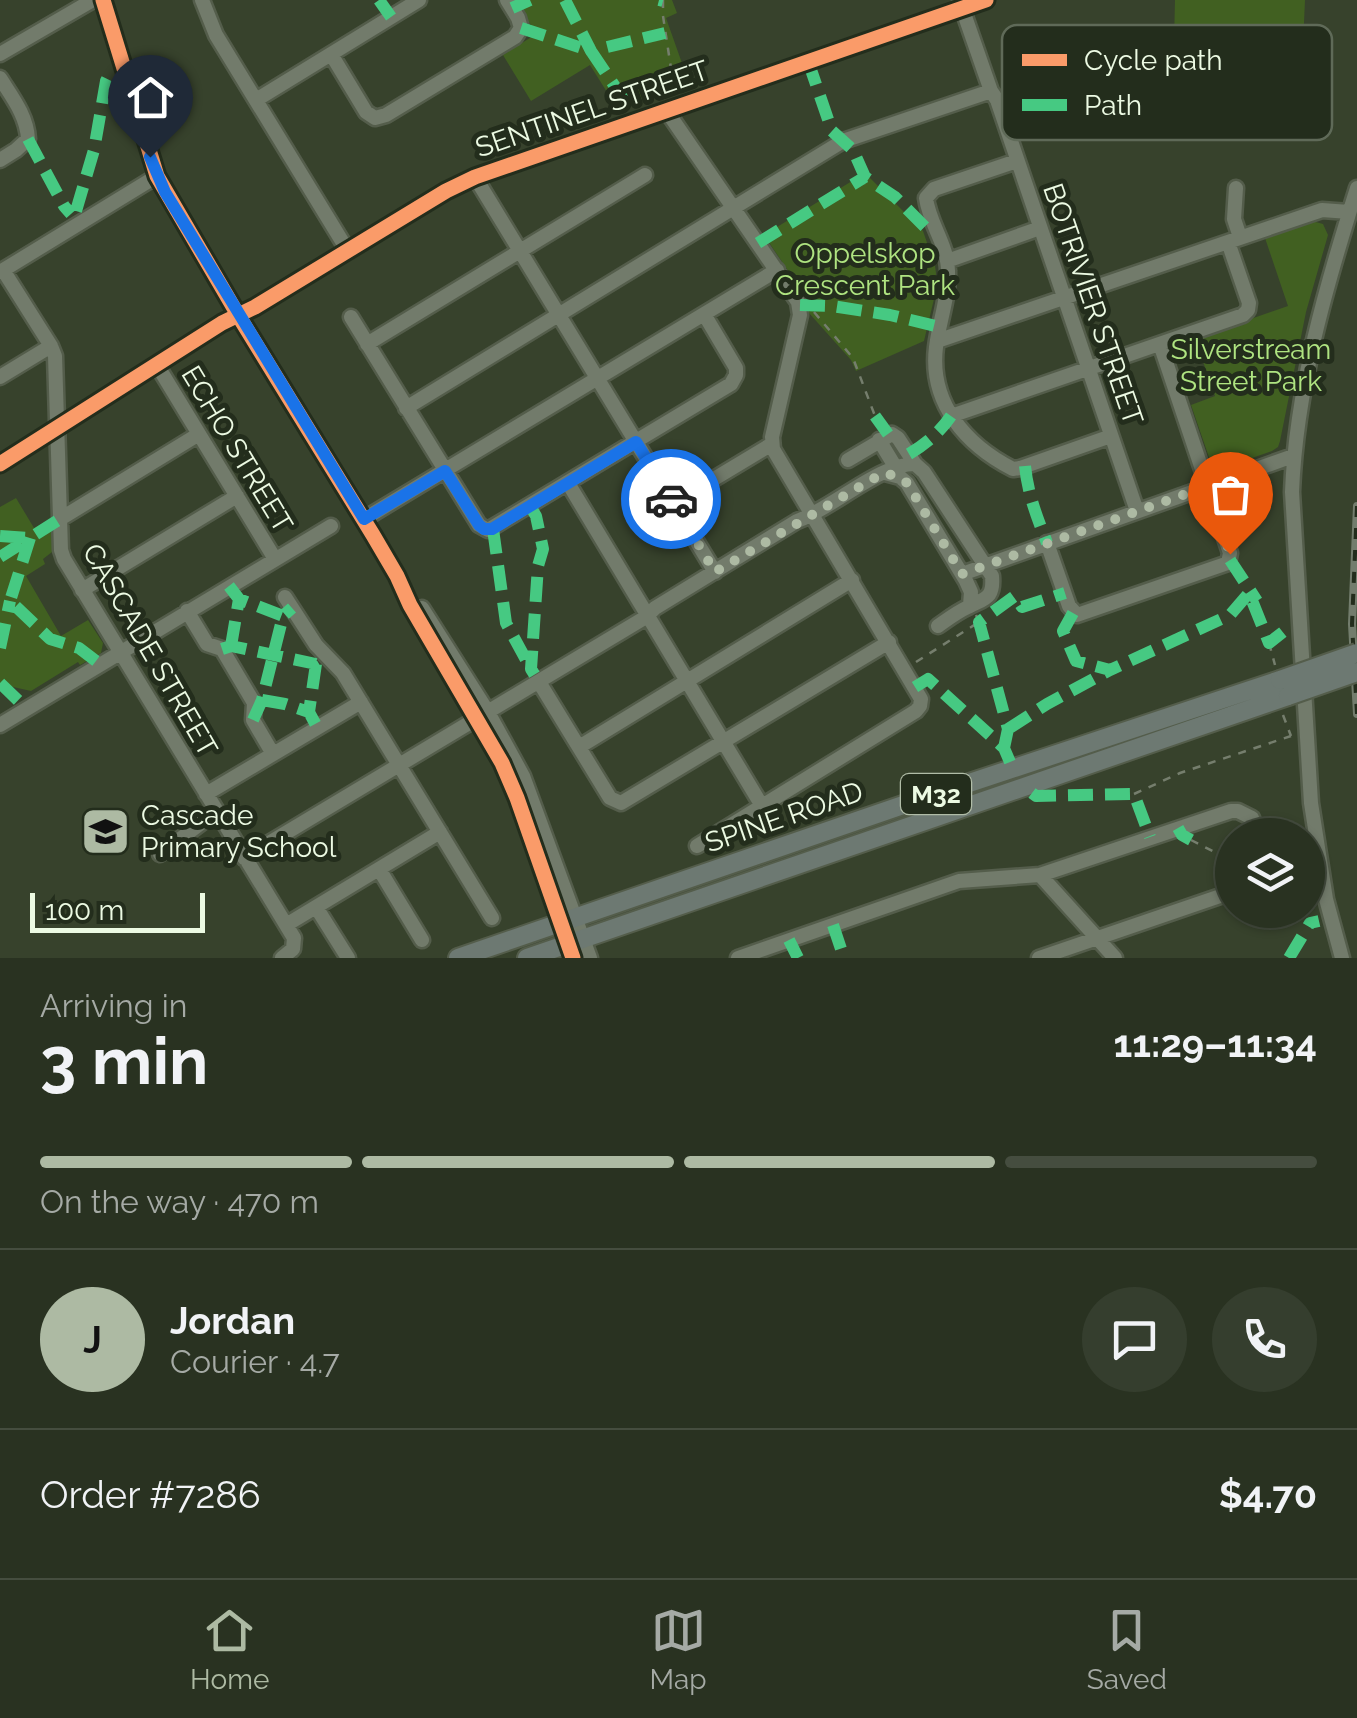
<!DOCTYPE html>
<meta charset="utf-8">
<style>
body{margin:0;font-family:Raleway,sans-serif;background:#353e2e;color:#f1f3f6;height:100vh;display:flex;flex-direction:column;font-size:38px;white-space:nowrap}
*{box-sizing:border-box;margin:0}
p{font-size:32px;color:#a5aaa5}
.icon{flex:none;width:55px;height:55px;fill:none;stroke:currentColor;stroke-width:2;stroke-linecap:round;stroke-linejoin:round}
.map{position:relative;height:958px;overflow:hidden}
.panel{display:flex;flex-direction:column;background:#293221;flex:1}
.panel>*{flex:none}
.tools{position:absolute;left:1215px;top:818px;display:grid;gap:20px}
.tools a{display:grid;place-items:center;width:110px;height:110px;border-radius:50%;background:#293221;box-shadow:0 2px 8px #0004,0 0 0 2px #454d3f;font-size:50px}
.scale{position:absolute;left:30px;bottom:25px;width:175px;box-sizing:border-box;padding-left:10px;border:5px solid #ecfae3;border-top:0;font-size:28px;line-height:35px;white-space:nowrap;color:#ecfae3;-webkit-text-stroke:8px #232d1c;paint-order:stroke}
.pin{position:absolute;display:grid;place-items:center;width:85px;height:85px;color:#fff;margin:-102px -42px;border-radius:50% 50% 50% 0;rotate:-45deg;box-shadow:0 0 10px #0007}
.pin .icon{rotate:45deg}
.courier{position:absolute;display:grid;place-items:center;width:100px;height:100px;margin:-50px;border:8px solid #1a73e8;border-radius:50%;background:#fff;color:#222;box-shadow:0 2px 12px #0007}
.overview em{font-style:normal;font-weight:700}
.overview div{display:flex;flex-direction:column-reverse}
.overview{display:flex;align-items:center;justify-content:space-between;height:170px;padding:0 40px}
h1{font-size:65px;font-weight:700;line-height:75px}
.bar{display:grid;grid-template-columns:repeat(4,1fr);gap:15px 10px;align-content:center;height:120px;padding:0 40px}
.bar i{height:12px;border-radius:8px;background:#454d3f}
.bar .on{background:#adbaa3}
.bar p{grid-column:span 4}
.line{display:flex;align-items:center;gap:25px;padding:0 40px;border-top:2px solid #454d3f}
.line div{flex:1}
.round{display:grid;place-items:center;flex:none;width:105px;height:105px;border-radius:52px;background:#353e2e}
.tabs{display:flex;justify-content:space-around;align-items:center;height:140px;border-top:2px solid #454d3f;background:#293221;font-size:28px;color:#a5aaa5}
.tabs a{display:grid;justify-items:center;gap:5px}
.tabs .on{color:#adbaa3}
.map>svg:first-child{display:block}
</style>
<div class="map">
<svg width="1357" height="958" viewBox="0 0 1357 958">
<rect width="100%" height="100%" fill="#37422c"/>
<path fill="#416021" d="M518 0H672L677 13 666 18 689 83 617 108 590 65 531 101 503 55 533 36 534 30 516 1Z
M1175 0H1305L1303 45 1174 41Z
M865 173 923 231 935 266 936 273 934 299 924 341 856 371 851 360 809 313 805 296 764 235Z
M1312 221 1323 224 1328 235 1306 312 1280 441 1278 447 1272 451 1221 469 1215 468 1211 463 1191 405 1215 396 1198 347 1204 344 1202 336 1288 306 1265 238Z
M16 498 34 528 52 518V552L43 559 45 564 26 576 61 636 88 620 103 643 101 653 80 665 78 662 31 691 0 684V507Z"/>
<g fill="none" stroke-linecap="round" stroke-linejoin="round">
<defs>
<path id="minor" d="M103 0 157 176 238 315 373 535 397 576 410 605 502 763 517 798 573 958
M202 0 216 35 348 251
M960 2 991 91 997 100 1137 511
M0 54 93 0
M331 54 366 112 375 118 386 115 515 37 521 28 518 18 507 0
M0 78C12 97 27 116 28 139L16 150 0 160
M256 100 419 0
M666 110 798 302 800 315 772 437 773 449 921 699 920 706 916 711 697 846
M1017 161 934 189 926 198C929 223 948 246 948 271 949 297 939 322 936 347 929 403 966 445 1013 469L1020 468 1111 436
M475 177 715 572
M1236 188 1234 219 1240 237
M947 261 1040 228
M3 270 51 346 55 356 61 550 64 559 294 938 293 949 282 958
M0 272 157 176
M351 317 479 525 488 530 731 384 736 375V368L704 314
M937 341 1322 210 1349 212
M367 344 645 175
M157 365 275 559
M0 377 51 346
M406 408 843 141 991 91
M951 416 1243 315 1248 310 1249 303 1228 242
M879 440 896 468
M848 460 892 434 898 438 915 464
M0 464 222 323 255 307 446 191 475 177 986 0
M885 473 900 477 907 483 966 581 971 592 970 605
M568 483 762 806
M674 503 772 444
M60 519 199 434
M364 519 777 270
M1047 543 1069 606 1077 615 1228 563 1230 553 1160 344
M962 574 1293 456
M82 590 237 496
M285 597 316 645 343 673 492 918
M422 608 488 712 523 776 590 958
M187 611 207 644 222 649 254 703 253 720 273 754
M539 682 610 798 621 803 889 642
M0 725 331 526
M579 747 852 580
M206 794 361 702
M160 854 216 812
M244 858 646 617 655 608 797 521C833 508 879 464 915 464L924 472 992 576C994 599 985 598 968 607 957 612 948 619 938 626
M379 869 422 940
M1040 875 1115 958
M316 907 348 958
M286 925 440 832
M738 958 959 881 1040 875 1231 811H1238L1252 818 1258 835
M1039 958 1232 892
M1342 958 1326 899 1311 803 1292 492C1296 389 1326 286 1357 188"/>
<path id="major" d="M458 958 906 804 1280 680
M527 958 1288 696"/>
</defs>
<use href="#minor" stroke="#545d4b" stroke-width="19"/>
<use href="#major" stroke="#545d4b" stroke-width="22"/>
<path stroke="#757e6d" stroke-width="2.5" stroke-dasharray="8 8" stroke-linecap="butt" d="M663 0V16L674 88
M814 312 853 358 875 416
M1269 643 1275 665
M916 662 979 622 976 615
M1283 715 1291 736
M1134 794 1180 773 1291 736
M1191 840 1232 861"/>
<use href="#minor" stroke="#727b6b" stroke-width="14"/>
<use href="#major" stroke="#6d7972" stroke-width="18"/>
<defs>
<path id="rail" d="M1357 506 1352 624 1357 714"/>
</defs>
<use href="#rail" stroke="#737d6d" stroke-width="8"/>
<use href="#rail" stroke="#232d1c" stroke-width="4" stroke-dasharray="11" stroke-linecap="butt"/>
<defs>
<path id="major-bridge" d="M1280 680 1357 653
M1288 696 1357 672"/>
</defs>
<use href="#major-bridge" stroke="#545d4b" stroke-width="22" stroke-linecap="butt"/>
<use href="#major-bridge" stroke="#6d7972" stroke-width="18"/>
<path stroke="#46c982" stroke-width="12" stroke-dasharray="25 12" stroke-linecap="butt" d="M379 0 391 17
M565 0 591 51 665 33
M659 0 663 1
M512 8 530 0
M521 28 591 51 624 100 632 121
M808 61 832 131 853 150 865 177 895 197 926 228 934 226
M28 139 64 206 71 214
M76 211 94 150 106 81 111 71
M758 243 865 177
M800 305 832 306 890 315 940 327
M875 416 888 434
M909 454C926 444 940 432 951 416
M1025 466C1028 495 1037 517 1047 543
M530 506 536 516 543 549 538 566 531 669 539 682
M493 529 506 623 530 667
M0 536 30 538 60 519
M30 538 10 601 50 639 79 648 100 664
M0 557 30 538
M1230 560 1257 601
M229 586 239 599 283 616
M1073 613 1063 631 1076 661 1110 670 1230 615 1249 593 1269 643 1283 632
M231 646 239 599
M0 648 10 601
M222 649 231 646 316 664 328 657
M316 664 309 712 317 727
M0 683 26 708
M915 687 928 679 1004 748 1010 762
M262 700 285 704 309 712
M253 720 262 700 283 616 292 608
M1008 729 1047 704 1110 670
M1004 748 1008 729 979 622 1015 596 1022 607 1065 593
M1032 793 1036 796 1134 794 1150 837
M1178 828 1182 835 1191 840
M1308 866 1309 865
M833 925 844 958
M789 940 798 958
M1289 958 1310 923 1319 921"/>
<defs>
<path id="cycleway" d="M103 0 157 176 238 315 373 535 397 576 410 605 502 763 517 798 573 958
M0 464 222 323 255 307 446 191 475 177 986 0"/>
</defs>
<use href="#cycleway" stroke="#232d1c" stroke-width="21"/>
<use href="#cycleway" stroke="#fa9b69" stroke-width="15"/>
</g>
<g fill="none" stroke-linecap="round" stroke-linejoin="round">
<path stroke="#adbaa3" stroke-width="10" stroke-dasharray="0 18" d="M671 499 715 572 883 473 900 477 907 483 962 574 1208 486 1230 554"/>
<path stroke="#1a73e8" stroke-width="12" d="M150 157 165 192 364 519 445 471 479 525 484 529H492L636 442 671 499"/>
</g>
<defs>
<symbol id="school-square" viewBox="-11 -11 22 22"><rect x="-9" y="-9" width="18" height="18" rx="4" fill="#adbaa3" stroke="#232d1c"/><path d="M0-5L7-2L0 1L-7-2ZM-4 1L0 2.5L4 1V4Q0 6-4 4Z" fill="#111"/></symbol>
</defs>
<g fill-rule="evenodd">
<use href="#school-square" x="78" y="804" width="55" height="55"/>
</g>
<g text-anchor="middle" dominant-baseline="central" stroke-width="10" stroke-linejoin="round" paint-order="stroke">
<rect fill="#232d1c" stroke="#b0bca7" stroke-width="2.5" x="901" y="774" width="70" height="40" rx="8"/>
<g font-size="25" font-weight="bold" fill="#ecfae3">
<text x="936" y="794">M32</text>
</g>
<g font-size="28" fill="#ecfae3" stroke="#232d1c">
<text transform="translate(592 109) rotate(-19)">SENTINEL STREET</text>
<text transform="translate(1093 304) rotate(71)">BOTRIVIER STREET</text>
<text transform="translate(237 449) rotate(59)">ECHO STREET</text>
<text transform="translate(150 650) rotate(60)">CASCADE STREET</text>
<text transform="translate(784 817) rotate(-19)">SPINE ROAD</text>
</g>
<g font-size="28" fill="#afe481" stroke="#232d1c">
<text x="865" y="253">Oppelskop<tspan x="865" dy="32">Crescent Park</tspan></text>
<text x="1251" y="349">Silverstream<tspan x="1251" dy="32">Street Park</tspan></text>
</g>
<g font-size="28" fill="#ecfae3" stroke="#232d1c" text-anchor="start">
<text x="141" y="815">Cascade<tspan x="141" dy="32">Primary School</tspan></text>
</g>
</g>
<rect x="1002" y="25" width="330" height="115" rx="15" fill="#232d1c" stroke="#5f6a58" stroke-width="2.5"/>
<rect x="1022" y="54" width="45" height="12" fill="#fa9b69"/>
<rect x="1022" y="99" width="45" height="12" fill="#46c982"/>
<g font-size="28" fill="#ecfae3">
<text x="1084" y="70">Cycle path</text>
<text x="1084" y="115">Path</text>
</g>
</svg>
<div class="tools">
<a><svg class="icon" aria-label="layers" viewBox="0 0 24 24"><path d="M12 4l9 5-9 5-9-5zM3 14l9 5 9-5"/></svg></a>
</div>
<div class="scale">100 m</div>
<div class="pin" style="left:1230px;top:554px;background:#ea580c"><svg class="icon" aria-label="bag" viewBox="0 0 24 24"><path d="M5 8h14l-1 12H6zM9 8a3 3 0 0 1 6 0"/></svg></div>
<div class="pin" style="left:150px;top:157px;background:#1f2937"><svg class="icon" aria-label="home" viewBox="0 0 24 24"><path d="M3 11l9-7 9 7M6 9v11h12V9"/></svg></div>
<div class="courier" style="left:671px;top:499px"><svg class="icon" aria-label="car" viewBox="0 0 24 24"><path d="M5 17H2v-5l4-1 3-4h7l3 4 3 1v5h-3M9 17h6M6 11h13"/><circle cx="7" cy="17" r="2"/><circle cx="17" cy="17" r="2"/></svg></div>
</div>
<section class="panel">
<div class="overview"><div><h1>3 min</h1><p>Arriving in</p></div><em>11:29–11:34</em></div>
<div class="bar"><i class="on"></i><i class="on"></i><i class="on"></i><i></i><p>On the way · 470 m</p></div>
<div class="line" style="height:180px"><b class="round" style="background:#adbaa3;color:#111">J</b><div><b>Jordan</b><p>Courier · 4.7</p></div><a class="round"><svg class="icon" aria-label="chat" viewBox="0 0 24 24"><path d="M4 5h16v11H9l-5 4z"/></svg></a><a class="round"><svg class="icon" aria-label="phone" viewBox="0 0 24 24"><path d="M5 4h4l2 5-3 2q2 4 5 5l2-3 5 2v4C11 20 4 13 5 4z"/></svg></a></div>
<div class="line" style="height:130px"><div>Order #7286</div><b>$4.70</b></div>
</section>
<nav class="tabs">
<a class="on"><svg class="icon" aria-label="home" viewBox="0 0 24 24"><path d="M3 11l9-7 9 7M6 9v11h12V9"/></svg>Home</a>
<a><svg class="icon" aria-label="map" viewBox="0 0 24 24"><path d="M3 6l6-2 6 2 6-2v14l-6 2-6-2-6 2zM9 4v14M15 6v14"/></svg>Map</a>
<a><svg class="icon" aria-label="saved" viewBox="0 0 24 24"><path d="M7 4h10v16l-5-4-5 4z"/></svg>Saved</a>
</nav>
